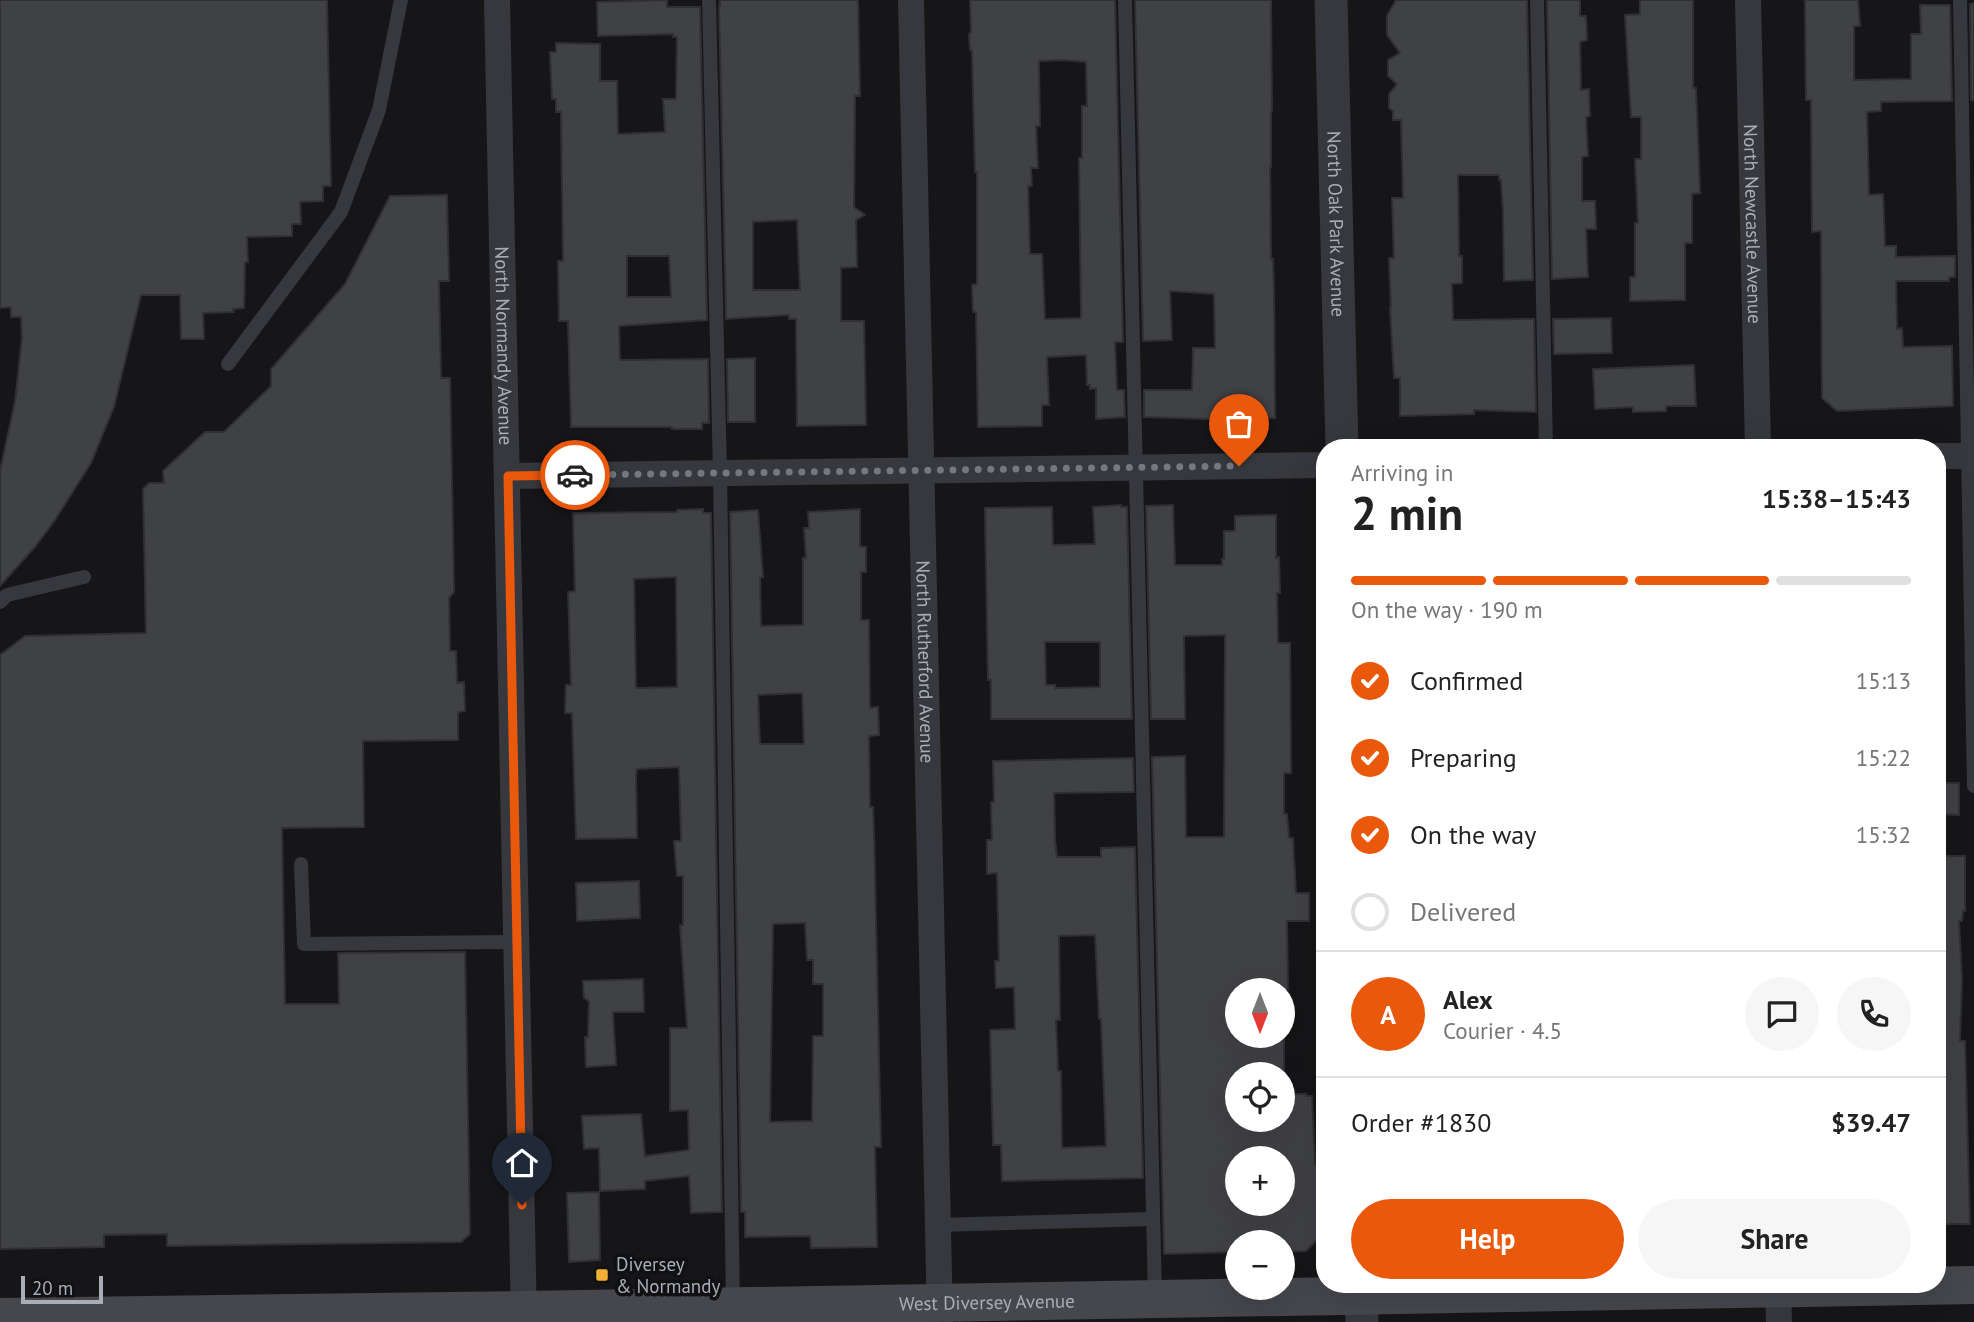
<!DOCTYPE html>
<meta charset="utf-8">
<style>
body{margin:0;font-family:"PT Sans",sans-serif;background:#f6f6f6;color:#222;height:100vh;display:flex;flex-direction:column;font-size:26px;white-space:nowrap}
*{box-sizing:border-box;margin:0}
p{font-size:23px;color:#767676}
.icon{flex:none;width:38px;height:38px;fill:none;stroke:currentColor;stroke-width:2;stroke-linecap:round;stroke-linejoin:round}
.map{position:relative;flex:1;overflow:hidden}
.side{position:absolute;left:1316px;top:439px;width:630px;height:854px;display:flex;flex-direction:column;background:#fff;border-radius:28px;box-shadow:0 7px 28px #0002}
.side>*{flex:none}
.needle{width:46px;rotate:180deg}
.tools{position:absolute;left:1225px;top:978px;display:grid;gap:14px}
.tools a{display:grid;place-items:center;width:70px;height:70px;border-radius:50%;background:#fff;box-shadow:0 7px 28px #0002;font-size:35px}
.scale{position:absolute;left:21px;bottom:18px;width:82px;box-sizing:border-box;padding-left:7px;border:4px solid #a8adb8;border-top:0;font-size:19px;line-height:24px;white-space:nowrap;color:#a8adb8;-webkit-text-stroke:5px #111113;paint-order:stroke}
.pin{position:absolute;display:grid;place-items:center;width:60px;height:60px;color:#fff;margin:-72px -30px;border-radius:50% 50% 50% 0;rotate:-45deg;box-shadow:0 0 7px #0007}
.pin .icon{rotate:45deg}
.courier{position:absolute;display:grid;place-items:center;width:70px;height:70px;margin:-35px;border:5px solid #ea580c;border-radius:50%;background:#fff;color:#222;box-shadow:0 2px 9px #0007}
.head em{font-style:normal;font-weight:700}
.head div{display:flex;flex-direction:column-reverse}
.head{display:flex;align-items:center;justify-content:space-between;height:119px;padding:0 35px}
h1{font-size:46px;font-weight:700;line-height:52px}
.bar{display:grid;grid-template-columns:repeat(4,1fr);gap:10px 7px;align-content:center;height:84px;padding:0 35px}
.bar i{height:9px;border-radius:5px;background:#e0e0e0}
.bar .current{background:#ea580c}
.bar p{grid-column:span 4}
.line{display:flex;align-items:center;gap:18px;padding:0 35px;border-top:2px solid #e0e0e0}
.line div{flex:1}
.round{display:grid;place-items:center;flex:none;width:74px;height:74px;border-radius:37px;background:#f6f6f6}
ol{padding:0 35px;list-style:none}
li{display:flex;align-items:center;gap:21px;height:77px}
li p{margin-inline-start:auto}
li .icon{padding:7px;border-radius:50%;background:#ea580c;color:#fff;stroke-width:4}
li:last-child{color:#767676}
li i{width:38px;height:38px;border:4px solid #e0e0e0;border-radius:50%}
.action{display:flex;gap:14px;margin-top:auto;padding:14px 35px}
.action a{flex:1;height:80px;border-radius:42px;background:#ea580c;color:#fff;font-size:28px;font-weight:700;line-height:80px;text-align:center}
.action a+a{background:#f6f6f6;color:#222}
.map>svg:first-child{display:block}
</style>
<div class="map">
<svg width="1974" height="1322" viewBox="0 0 1974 1322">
<rect width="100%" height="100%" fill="#161618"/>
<path fill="#404145" stroke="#303034" stroke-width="2" fill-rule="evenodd" d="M0 0H327L331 186H323V201L300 202 301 224H292V236L247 237 248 262H245L244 308 233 309 234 312 203 313 204 339H181L180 295H141L114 407 91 463 55 520 34 548 0 586V471L15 401 22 338 21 317H11V307L0 308Z
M667 0V7H700L707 320 619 326 620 360 708 359 709 423H702V429H672V427H571L568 321H559L558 261H563L561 112H556V99H552L550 52H556V43L600 44V81H617L618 134 665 132 663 99H676L677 37H673V34L598 36 597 2ZM627 256H669L671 297H627Z
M720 0H858L860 96H855L854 207 865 215 856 220 857 267 841 268V321H864L866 425 797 426 796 319H789V315L726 319 719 6H720ZM797 220 800 290H753V222Z
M970 0H1115L1123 342H1115L1117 390H1124L1125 417 1096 419V388L1090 389V385H1087L1086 355 1047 357 1049 405H1042V426L978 427 976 312H973L972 285 977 284V172H975L972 51 970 50 969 34 971 32ZM1062 60 1086 62 1087 106H1082V158H1079L1081 318 1045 319 1042 254H1030L1028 186H1032L1031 168H1038L1036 126H1040L1039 61Z
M1135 0H1271L1272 110 1271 112V167H1270L1271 259H1273L1274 295 1275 418 1207 419 1144 417V390H1192L1193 348H1215L1214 294 1170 291 1172 340 1143 341Z
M1396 0H1527L1533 280 1504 281 1503 211 1501 180H1499V175H1458L1459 256H1462V283L1452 284 1453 320 1534 319 1536 412 1474 410V414L1400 416V378H1394L1390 307H1391L1389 258H1394L1392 198H1403L1401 120H1393V111L1389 108V94L1397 84 1388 76V60L1400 53 1387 35V16Z
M1547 0H1580V16H1586L1587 40 1580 42 1581 90 1589 89 1590 116 1586 117 1588 156 1582 157V201H1595L1596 229H1586L1588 277 1552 279Z
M1640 0H1693V88H1696L1700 193 1692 194V243H1685V300L1630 301V277H1635V223H1638L1635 159H1641V117H1631L1625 15 1640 14Z
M1805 0H1858L1860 26H1854V80L1911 79V34H1921L1920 5H1950L1952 101 1881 102V111L1867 112 1869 195 1883 194 1885 246H1896V257L1955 256V277H1949V281H1897L1896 282 1897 329 1902 328 1903 347 1952 346 1953 406 1837 411 1822 398 1821 231 1812 232 1811 100H1806Z
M1974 3V100H1971L1970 4Z
M447 195 449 281H439L441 378H450L454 587V592L449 598 450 651H456L457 683 464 682 465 711 458 712V740L363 741 364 827 282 828 285 1004H339L338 953 465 952 470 1234 461 1242 167 1246V1234L104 1235V1247L0 1249V655L25 636 146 633 143 489 149 483H164L163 471 205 432H224L271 386V369L345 284 390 196Z
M1611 318 1612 353 1554 354 1553 319Z
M755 358V422H728L727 359Z
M1694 365 1696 406H1666V411L1633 412V407L1595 409 1593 369Z
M1121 505V507H1127L1132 719H991V680H988L985 508 1052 507 1053 545 1095 544 1093 507ZM1045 642H1100V687L1055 688V685H1046Z
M1173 505 1175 565H1222V559H1224V531H1235V516L1276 515V558L1279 557 1280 593H1277L1278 643H1290L1291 773H1284V814H1287L1289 838H1293L1296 893H1309V921H1287L1288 990H1237V1036H1284V1074H1237V1120H1283V1094H1306V1096H1312L1315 1165H1319L1320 1195H1317V1240L1306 1251 1283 1252V1242H1237V1252L1164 1254 1152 757 1185 756 1186 837H1224L1225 635 1184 636 1185 719H1151L1146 506ZM1237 1158H1283V1204H1237Z
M703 509V513H711L722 1212 691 1213 689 1176 645 1181V1189L600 1191 599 1148 584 1149 582 1116 641 1114 645 1156 689 1150 688 1110 670 1111V1028H687L680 925H683V876H677L674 841H681L679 767 637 769 636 774 637 838 576 839 572 713H565L566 685H571L568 592 575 591 573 513 677 512V510ZM676 577 677 687 636 688 634 579Z
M860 509V546L866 547V572H861V620H869L870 708 878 707 879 735 869 736 870 807H873L874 833 881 1147H875L877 1247 811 1248 810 1236 745 1237V1212H741L730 512 758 510 763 577 760 578 761 626 803 625V558H806L804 528H809L808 512ZM802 693 804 744H760L758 695ZM805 923 807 960H813V984H823V1036H813L812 1121 770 1122 773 924Z
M1133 758 1134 792 1054 793 1055 840 1057 857H1101V848L1135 847 1143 1178 1002 1181 1001 1145H993L990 1030 1015 1029 1014 987 996 988 995 961H999L997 873 987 874V840H992L991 802H994L993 761ZM1095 935 1099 1019H1101L1106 1146 1062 1148 1061 1071H1058L1056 1020H1060V1019L1059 936Z
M1937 783H1959V815L1937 814Z
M1937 856H1965V911H1963L1962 921H1959L1962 979 1960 1041H1965L1970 1224H1944L1943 1156H1938Z
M639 881 640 918 577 921 576 883Z
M643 979 644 1012H613L616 1065 586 1067 585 1037H588L589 1001 584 998 583 981Z
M599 1192 600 1260 569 1262 567 1193Z"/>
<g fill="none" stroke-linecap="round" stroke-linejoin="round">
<path stroke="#37383d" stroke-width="14" d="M709 0 720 474 733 1304
M1125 0 1155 1297
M1537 0 1546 448
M1960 0 1974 786
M228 364 341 212 379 110 401 0
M0 602 7 595 84 577
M301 864 304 944 517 942
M938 1225 1153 1219"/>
<g stroke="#37383d" stroke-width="26">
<path id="s1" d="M497 0 524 1322"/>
<path id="s2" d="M911 0 940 1320"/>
<path id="s3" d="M1748 0 1758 448"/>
<path d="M1937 456H1974"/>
<path d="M508 476 1325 465"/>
<path d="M1778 1284 1779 1322"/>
</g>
<g stroke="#37383d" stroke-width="33">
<path id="s4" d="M1331 0 1342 448"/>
<path d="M1361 1284 1362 1322"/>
</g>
<path stroke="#45474d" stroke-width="38" id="s5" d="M0 1317 524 1310 1974 1285"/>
</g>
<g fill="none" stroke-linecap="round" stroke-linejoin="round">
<path stroke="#757880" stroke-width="7" stroke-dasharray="0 12.6" d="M575 475 1239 466"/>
<path stroke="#ea580c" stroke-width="9" d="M522 1205 508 476 575 475"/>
</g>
<rect fill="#f2b134" stroke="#111113" stroke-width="2.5" x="595" y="1268" width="14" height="14" rx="3.5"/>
<g text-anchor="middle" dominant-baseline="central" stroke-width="7" stroke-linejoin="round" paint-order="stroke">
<g font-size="19" fill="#a8adb8" stroke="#111113">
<text stroke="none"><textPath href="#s4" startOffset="224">North Oak Park Avenue</textPath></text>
<text stroke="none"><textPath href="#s3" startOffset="224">North Newcastle Avenue</textPath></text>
<text stroke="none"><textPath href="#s1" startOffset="346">North Normandy Avenue</textPath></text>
<text stroke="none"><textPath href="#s2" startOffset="662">North Rutherford Avenue</textPath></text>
<text stroke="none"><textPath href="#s5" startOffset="987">West Diversey Avenue</textPath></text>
</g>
<g font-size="19" fill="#a8adb8" stroke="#111113" text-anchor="start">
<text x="616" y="1264">Diversey<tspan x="616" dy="22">&amp; Normandy</tspan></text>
</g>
</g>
</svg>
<div class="tools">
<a><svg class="needle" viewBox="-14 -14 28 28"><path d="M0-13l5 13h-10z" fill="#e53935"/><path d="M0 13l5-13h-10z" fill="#767676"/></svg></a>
<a><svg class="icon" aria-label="locate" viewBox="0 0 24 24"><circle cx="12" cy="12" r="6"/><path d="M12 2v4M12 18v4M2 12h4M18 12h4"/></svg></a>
<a>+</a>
<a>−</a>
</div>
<div class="scale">20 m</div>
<div class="pin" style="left:1239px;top:466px;background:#ea580c"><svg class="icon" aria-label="bag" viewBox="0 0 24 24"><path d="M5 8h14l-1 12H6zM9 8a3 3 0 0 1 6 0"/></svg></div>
<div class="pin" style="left:522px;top:1205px;background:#1f2937"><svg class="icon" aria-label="home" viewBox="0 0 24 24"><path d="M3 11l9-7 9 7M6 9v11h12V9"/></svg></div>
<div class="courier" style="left:575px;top:475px"><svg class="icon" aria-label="car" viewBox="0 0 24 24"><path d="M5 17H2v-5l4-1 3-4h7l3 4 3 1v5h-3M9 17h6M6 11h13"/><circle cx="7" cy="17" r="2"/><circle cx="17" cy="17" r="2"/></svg></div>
<section class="side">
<div class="head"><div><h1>2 min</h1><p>Arriving in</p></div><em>15:38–15:43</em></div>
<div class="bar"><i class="current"></i><i class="current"></i><i class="current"></i><i></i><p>On the way · 190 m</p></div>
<ol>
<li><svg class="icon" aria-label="check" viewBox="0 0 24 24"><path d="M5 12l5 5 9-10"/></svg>Confirmed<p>15:13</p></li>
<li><svg class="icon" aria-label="check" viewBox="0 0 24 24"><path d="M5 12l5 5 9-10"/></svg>Preparing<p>15:22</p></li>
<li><svg class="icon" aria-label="check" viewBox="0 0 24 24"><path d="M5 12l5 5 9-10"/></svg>On the way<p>15:32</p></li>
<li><i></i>Delivered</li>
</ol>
<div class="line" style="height:126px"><b class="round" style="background:#ea580c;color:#fff">A</b><div><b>Alex</b><p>Courier · 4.5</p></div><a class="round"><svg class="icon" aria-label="chat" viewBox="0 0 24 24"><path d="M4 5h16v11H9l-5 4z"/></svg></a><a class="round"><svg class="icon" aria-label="phone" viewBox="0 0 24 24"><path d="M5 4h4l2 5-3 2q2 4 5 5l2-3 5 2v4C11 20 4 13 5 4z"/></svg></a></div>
<div class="line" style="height:91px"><div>Order #1830</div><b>$39.47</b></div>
<div class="action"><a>Help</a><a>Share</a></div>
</section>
</div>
